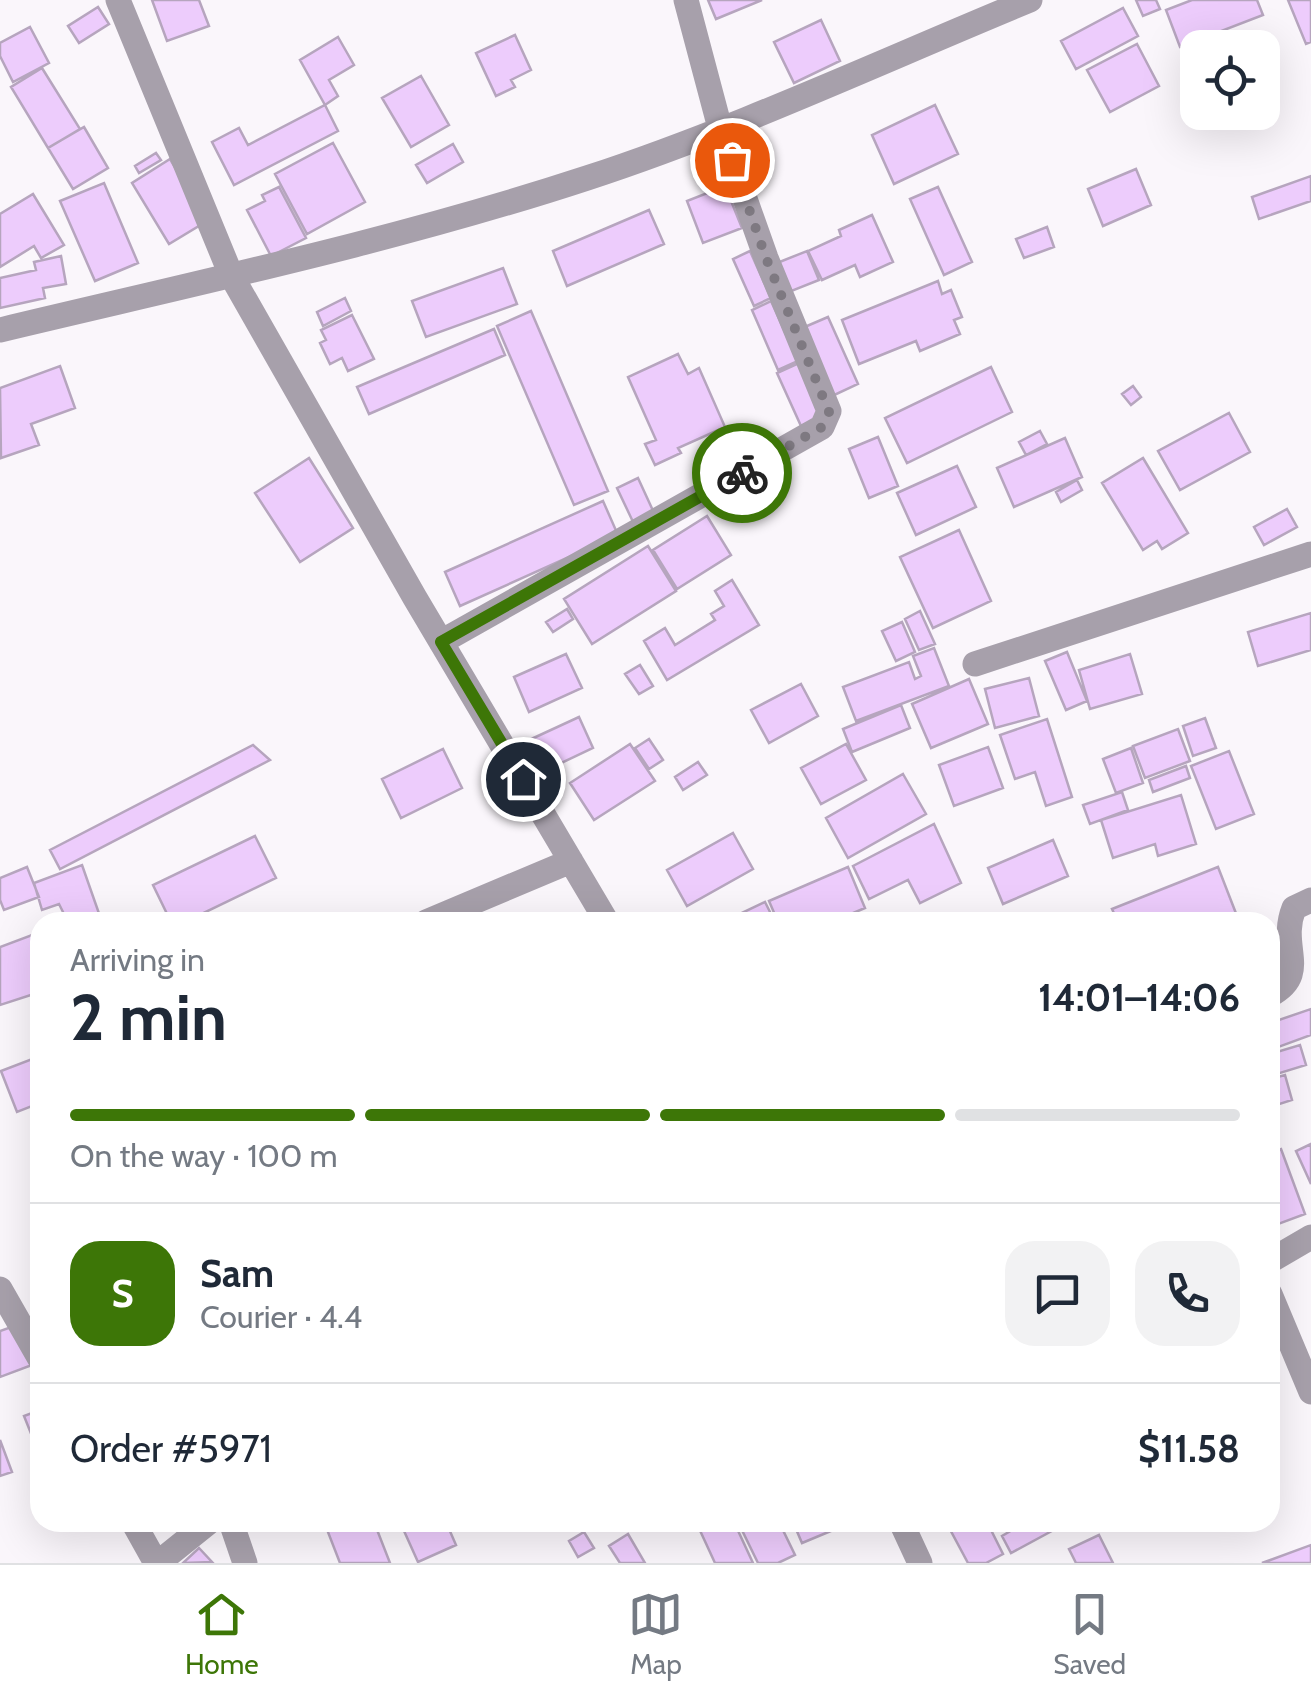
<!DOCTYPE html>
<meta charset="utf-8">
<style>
body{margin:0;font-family:Cabin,sans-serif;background:#f2f2f3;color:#1f2937;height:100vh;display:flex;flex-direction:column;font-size:38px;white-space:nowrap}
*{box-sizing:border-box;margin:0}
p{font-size:32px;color:#747a83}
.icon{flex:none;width:55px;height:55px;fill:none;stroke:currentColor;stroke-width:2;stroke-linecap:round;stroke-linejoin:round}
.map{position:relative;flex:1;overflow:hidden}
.sheet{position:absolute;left:30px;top:912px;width:1250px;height:620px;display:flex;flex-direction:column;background:#fff;border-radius:30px;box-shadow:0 10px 40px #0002}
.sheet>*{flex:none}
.controls{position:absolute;left:1180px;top:30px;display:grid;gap:20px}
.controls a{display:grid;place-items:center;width:100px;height:100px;border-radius:20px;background:#fff;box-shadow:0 10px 40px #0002;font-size:50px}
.pin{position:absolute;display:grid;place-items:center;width:85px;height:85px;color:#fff;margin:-42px;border:5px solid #fff;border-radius:50%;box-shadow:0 2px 10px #0007}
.courier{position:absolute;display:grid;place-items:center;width:100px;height:100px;margin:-50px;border:8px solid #3d7607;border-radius:50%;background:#fff;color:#222;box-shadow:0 2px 12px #0007}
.summary em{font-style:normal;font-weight:800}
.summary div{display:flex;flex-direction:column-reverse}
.summary{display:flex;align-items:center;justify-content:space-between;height:170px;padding:0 40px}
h1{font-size:65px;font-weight:800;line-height:75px}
.bar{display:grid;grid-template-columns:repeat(4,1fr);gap:15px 10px;align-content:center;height:120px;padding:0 40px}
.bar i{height:12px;border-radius:8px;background:#e0e1e3}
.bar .selected{background:#3d7607}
.bar p{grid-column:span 4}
.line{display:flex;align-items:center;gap:25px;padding:0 40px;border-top:2px solid #e0e1e3}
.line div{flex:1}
.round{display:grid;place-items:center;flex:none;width:105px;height:105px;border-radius:30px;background:#f2f2f3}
.tabs{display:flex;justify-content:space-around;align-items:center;height:140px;border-top:2px solid #e0e1e3;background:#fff;font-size:28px;color:#747a83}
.tabs a{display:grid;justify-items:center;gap:5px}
.tabs .selected{color:#3d7607}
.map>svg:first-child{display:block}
</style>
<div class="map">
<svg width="1311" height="1563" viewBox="0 0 1311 1563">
<rect width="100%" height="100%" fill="#faf6fb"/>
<path fill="#edccfc" stroke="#b6a5be" stroke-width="2.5" d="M152 0H199L209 26 167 41Z
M708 0H762L716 19Z
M1136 0H1156L1160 9 1143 16Z
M1192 0H1257L1263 15 1180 47 1166 10Z
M1288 0H1311V42L1306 44Z
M98 7 109 24 79 43 68 26Z
M1123 8 1138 36 1076 69 1061 41Z
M821 20 840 61 794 83 774 42Z
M30 27 49 63 13 82 0 56V43Z
M515 35 531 70 511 80 515 87 496 96 476 53Z
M338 37 354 65 329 80 338 96 325 105 300 60Z
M1137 44 1159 86 1110 112 1087 70Z
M42 68 80 129 48 148 11 87Z
M421 76 449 125 411 147 382 98Z
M325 105 338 131 234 185 212 142 239 128 248 145Z
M935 105 958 154 894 184 872 135Z
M1205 112H1237L1209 123Z
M84 127 108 168 73 189 48 148Z
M333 143 365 202 307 234 275 174Z
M453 144 463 162 427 183 416 165Z
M156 153 161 160 139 173 135 166Z
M170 159 207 221 169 244 132 183Z
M1136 169 1151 205 1103 226 1088 189Z
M1311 176V201L1259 219 1252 197Z
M104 183 138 263 95 281 60 201Z
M725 186 742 228 703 243 687 201Z
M279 187 306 238 271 256 247 210 265 201 262 195Z
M938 187 972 262 944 275 910 199Z
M33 194 64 245 41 258 34 246 0 267V214Z
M649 210 664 244 567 286 553 251Z
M872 215 893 262 860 277 855 265 822 280 808 251 841 236 839 230Z
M1047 227 1054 247 1024 258 1016 239Z
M750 251 771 298 754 306 733 259Z
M807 251 819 280 789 292 777 263Z
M61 256 66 284 43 288 45 298 0 308V278L36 270 34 262Z
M503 268 517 304 426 337 412 301Z
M938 281 942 294 951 290 962 317 954 320 960 334 920 351 916 341 859 364 842 320Z
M345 298 351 311 323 326 317 312Z
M771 301 798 361 778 370 752 310Z
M531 311 608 491 574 505 497 326Z
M352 315 374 359 348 371 342 358 330 364 320 343 326 340 321 330Z
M828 317 858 384 830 397 800 329Z
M494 329 505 355 369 414 357 387Z
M678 354 688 374 699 368 725 427 678 448 681 453 655 465 645 444 656 440 628 377Z
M799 363 823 416 801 426 777 373Z
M60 366 75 408 31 424 39 445 1 458 0 388Z
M991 367 1012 412 907 463 885 418Z
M1133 386 1141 397 1131 405 1122 394Z
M1229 413 1250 452 1180 490 1158 451Z
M1040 431 1047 444 1026 455 1019 442Z
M878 437 898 486 869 498 849 449Z
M1065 438 1082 477 1014 507 997 468Z
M309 458 353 528 300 562 255 493Z
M1143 458 1188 533 1162 549 1157 541 1143 550 1102 483Z
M957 466 976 507 916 535 897 493Z
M638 478 655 515 634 524 617 488Z
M1077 480 1082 490 1061 502 1056 492Z
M603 501 618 535 460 606 445 572Z
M1287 509 1297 527 1264 545 1254 527Z
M707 516 731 555 677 589 653 550Z
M959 530 991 601 933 628 900 557Z
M648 546 676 591 592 644 564 599Z
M732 580 759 625 667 680 644 641 665 628 675 645 715 620 711 614 724 606 715 591Z
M567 609 573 619 553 632 546 622Z
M920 611 935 644 919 650 905 619Z
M1311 613V650L1258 666 1248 632Z
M902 622 915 652 896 661 882 631Z
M934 648 949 686 856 721 843 687 909 662 915 679 921 676 913 656Z
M1067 652 1087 701 1066 710 1045 661Z
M566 654 582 688 529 712 514 677Z
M1130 654 1142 694 1090 709 1079 670Z
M640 665 653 686 639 694 625 674Z
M1029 678 1039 716 995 728 985 689Z
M969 679 988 724 931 748 912 704Z
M801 684 818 716 769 743 751 710Z
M901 705 910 728 852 752 843 729Z
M579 717 593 748 538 774 529 756 520 761 514 747Z
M1205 718 1216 748 1193 756 1183 726Z
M1047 719 1072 797 1046 806 1035 772 1015 779 1000 735Z
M1178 729 1190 761 1145 778 1133 746Z
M649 739 663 760 649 769 635 748Z
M630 744 655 781 594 820 570 783Z
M846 744 866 780 821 804 801 768Z
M253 745 270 760 60 869 50 850Z
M988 747 1003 788 954 806 939 765Z
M1131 748 1143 783 1116 793 1103 759Z
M443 749 462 788 401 818 382 779Z
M1229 751 1254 814 1216 829 1191 766Z
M698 762 707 775 683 790 675 777Z
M1186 766 1190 778 1153 792 1149 780Z
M903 774 926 814 848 858 826 818Z
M1122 792 1128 810 1090 824 1083 805Z
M1181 795 1196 844 1158 856 1155 844 1113 858 1101 820Z
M934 824 961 883 920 903 908 880 869 899 853 866Z
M733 833 753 869 687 906 667 870Z
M255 836 276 878 185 922H171L153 885Z
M1053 840 1068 876 1003 904 988 868Z
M82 865 102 922H68L59 904 42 910 34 883Z
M27 867 39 897 4 910 0 900V878Z
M848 867 865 908 832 922H778L769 901Z
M1218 867 1237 916 1229 920 1230 922H1118L1112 909Z
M765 902 775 922H723Z
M40 932V992L0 1005V947Z
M1274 943 1284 977 1270 981V944Z
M1311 1009V1035L1270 1050V1023Z
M1300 1045 1306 1065 1270 1076V1054Z
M40 1056V1103L17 1112 1 1071Z
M1285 1075 1292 1100 1270 1107V1079Z
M1311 1144V1184L1296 1151Z
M1281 1149 1305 1214 1270 1227V1153Z
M17 1325 32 1365 0 1377V1331Z
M40 1410V1450L38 1451 24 1416Z
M0 1440 12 1472 0 1476Z
M337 1522H374L390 1563H340L326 1527Z
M400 1522H446L456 1545 418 1562Z
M700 1522H734L753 1563H715L697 1524Z
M738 1522H779L795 1555 778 1563H758Z
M793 1522H842L843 1526 802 1543Z
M946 1522H987L1003 1554 986 1563H968Z
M1026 1522H1059L1061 1526 1011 1553 1002 1536Z
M584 1532 594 1548 578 1557 569 1541Z
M628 1534 645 1563H620L609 1546Z
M1099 1535 1113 1563H1076L1069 1549Z
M1311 1545V1563H1262Z
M199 1548 212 1562 183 1563Z"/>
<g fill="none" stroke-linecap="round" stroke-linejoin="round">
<path stroke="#a7a0ab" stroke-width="25" d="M118 0 231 275 415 598 607 922
M0 330C196 283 395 241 587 178 737 129 884 60 1030 0
M441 642 822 427 829 411 766 258 720 128 686 0
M975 664 1311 554
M426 922 571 861
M1270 995C1311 973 1278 948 1294 908L1311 900
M1270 1261 1311 1237
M0 1289 40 1359
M1270 1294 1311 1392
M133 1522 156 1563
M231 1522 245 1563
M901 1522 920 1563
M158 1563 209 1522"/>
</g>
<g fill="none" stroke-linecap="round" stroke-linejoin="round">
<path stroke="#7e7981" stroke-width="10" stroke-dasharray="0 18" d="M732 160 766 258 829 412 822 427 742 473"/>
<path stroke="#3d7607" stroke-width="12" d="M523 779 441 642 742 473"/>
</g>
</svg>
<div class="controls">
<a><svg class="icon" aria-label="locate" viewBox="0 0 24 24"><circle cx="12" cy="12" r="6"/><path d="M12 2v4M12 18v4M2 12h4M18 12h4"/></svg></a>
</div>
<div class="pin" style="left:732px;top:160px;background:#ea580c"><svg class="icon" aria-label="bag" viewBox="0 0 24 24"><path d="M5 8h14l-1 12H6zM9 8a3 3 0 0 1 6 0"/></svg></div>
<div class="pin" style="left:523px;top:779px;background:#1f2937"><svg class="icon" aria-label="home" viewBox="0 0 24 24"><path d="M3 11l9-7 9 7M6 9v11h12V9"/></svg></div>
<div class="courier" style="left:742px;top:473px"><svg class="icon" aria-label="bike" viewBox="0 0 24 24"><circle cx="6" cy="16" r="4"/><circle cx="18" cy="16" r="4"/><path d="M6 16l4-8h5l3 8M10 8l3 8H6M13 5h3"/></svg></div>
<section class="sheet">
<div class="summary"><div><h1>2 min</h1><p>Arriving in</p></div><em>14:01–14:06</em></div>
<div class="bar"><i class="selected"></i><i class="selected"></i><i class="selected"></i><i></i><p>On the way · 100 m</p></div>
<div class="line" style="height:180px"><b class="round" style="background:#3d7607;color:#fff">S</b><div><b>Sam</b><p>Courier · 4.4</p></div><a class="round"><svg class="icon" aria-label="chat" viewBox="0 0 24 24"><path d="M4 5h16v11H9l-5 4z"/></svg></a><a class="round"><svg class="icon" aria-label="phone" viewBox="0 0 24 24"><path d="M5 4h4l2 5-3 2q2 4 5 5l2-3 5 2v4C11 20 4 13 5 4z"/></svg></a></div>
<div class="line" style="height:130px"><div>Order #5971</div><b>$11.58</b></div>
</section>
</div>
<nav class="tabs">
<a class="selected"><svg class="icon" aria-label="home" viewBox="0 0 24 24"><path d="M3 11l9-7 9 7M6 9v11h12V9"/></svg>Home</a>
<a><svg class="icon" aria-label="map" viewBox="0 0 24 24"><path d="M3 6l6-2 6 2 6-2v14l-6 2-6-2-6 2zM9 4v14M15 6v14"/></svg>Map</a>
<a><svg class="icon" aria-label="saved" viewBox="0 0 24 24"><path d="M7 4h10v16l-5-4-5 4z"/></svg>Saved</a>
</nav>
